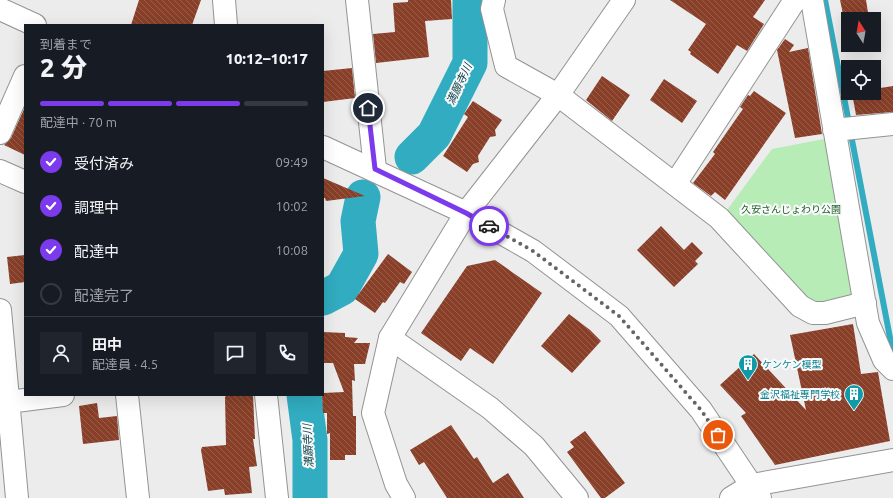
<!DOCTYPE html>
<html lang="ja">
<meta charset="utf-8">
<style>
body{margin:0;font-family:Ubuntu,"Noto Sans JP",sans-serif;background:#20242c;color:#f1f3f6;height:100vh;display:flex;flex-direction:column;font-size:15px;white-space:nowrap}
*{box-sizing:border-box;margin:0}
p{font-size:13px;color:#9ea1a6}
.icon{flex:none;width:22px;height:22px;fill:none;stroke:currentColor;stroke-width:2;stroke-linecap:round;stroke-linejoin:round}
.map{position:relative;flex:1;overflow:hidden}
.side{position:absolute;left:24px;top:24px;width:300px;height:372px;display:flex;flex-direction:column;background:#171b24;border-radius:0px;box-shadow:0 4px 16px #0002}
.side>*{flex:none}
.needle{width:26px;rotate:349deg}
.buttons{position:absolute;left:841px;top:12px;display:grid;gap:8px}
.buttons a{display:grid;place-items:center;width:40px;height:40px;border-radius:0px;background:#171b24;box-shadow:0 4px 16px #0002;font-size:20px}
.pin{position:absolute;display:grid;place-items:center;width:34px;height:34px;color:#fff;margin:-17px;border:2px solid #fff;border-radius:50%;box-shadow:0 1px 4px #0007}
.courier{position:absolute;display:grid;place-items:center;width:40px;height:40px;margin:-20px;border:3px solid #7c3aed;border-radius:50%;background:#fff;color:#222;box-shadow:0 1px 5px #0007}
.headline em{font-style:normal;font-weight:800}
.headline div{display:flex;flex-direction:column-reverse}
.headline{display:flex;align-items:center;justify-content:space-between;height:68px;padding:0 16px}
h1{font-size:26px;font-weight:800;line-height:30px}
.bar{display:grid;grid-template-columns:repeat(4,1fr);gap:6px 4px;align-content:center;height:48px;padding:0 16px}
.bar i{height:5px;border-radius:3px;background:#363941}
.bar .active{background:#7c3aed}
.bar p{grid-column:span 4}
.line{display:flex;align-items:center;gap:10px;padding:0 16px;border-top:1px solid #363941}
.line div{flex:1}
.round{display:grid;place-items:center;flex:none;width:42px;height:42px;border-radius:0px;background:#20242c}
ol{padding:0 16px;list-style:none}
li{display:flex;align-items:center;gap:12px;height:44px}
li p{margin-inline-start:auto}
li .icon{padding:4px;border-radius:50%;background:#7c3aed;color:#fff;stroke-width:4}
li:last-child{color:#9ea1a6}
li i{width:22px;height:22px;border:2px solid #363941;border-radius:50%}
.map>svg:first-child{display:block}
</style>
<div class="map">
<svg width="893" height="498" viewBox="0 0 893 498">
<defs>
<pattern id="building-back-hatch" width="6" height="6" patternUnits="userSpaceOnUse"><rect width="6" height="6" fill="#893f28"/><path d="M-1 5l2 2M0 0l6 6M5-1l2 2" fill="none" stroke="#965e4d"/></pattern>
</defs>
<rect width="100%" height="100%" fill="#ececed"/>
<path fill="#b7ecb7" d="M829 138 856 300 810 304 727 210 772 149Z"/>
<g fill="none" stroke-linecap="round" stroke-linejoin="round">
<path stroke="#31acc0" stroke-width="6" d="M825 0 849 123
M852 140 892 348"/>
<path stroke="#31acc0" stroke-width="35" d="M412 157 434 135 470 63V0
M323 298 342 288 361 254 358 221 363 197
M304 395 310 440V498"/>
</g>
<path fill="url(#building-back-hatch)" d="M139 0H201L192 25H131Z
M408 0H451L452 19 425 21 429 57 376 63 373 34 395 32 393 3 408 2Z
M670 0H765L753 17 764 24 747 51 737 45 718 74 690 54 691 52 688 50 706 24Z
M840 0H866L869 19H844Z
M785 39 794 45 789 52 808 48 822 134 795 138 777 50Z
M352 68 355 98 323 102V71Z
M602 76 630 95 612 121 586 100Z
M664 79 697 101 682 123 650 100Z
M893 86V112L856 115 852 93H874V89Z
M754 91 786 113 725 200 715 192 711 196 693 183 715 154 713 152 738 116 743 109 740 107 748 95 750 96Z
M473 101 502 120 495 130 496 136 490 137 478 156 479 162 473 164 467 172 443 156 468 117 464 114Z
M25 107V155L4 145 11 138Z
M323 178 365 196 326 201 325 198H323Z
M661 226 684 250 692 242 703 253 695 261 698 264 674 287 637 250Z
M388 254 412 272 404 284 400 282 385 303 383 302 375 313 355 299Z
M25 255V282L10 284 7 257Z
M495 260 542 293 493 364 470 348 461 361 421 333 467 266Z
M569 314 590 330 601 341 572 373 541 346Z
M853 324 861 374 878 372 890 441 775 465 741 416 746 413 720 385 754 354 806 410 790 335Z
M323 332 345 333V337L358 338 354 343H370L365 364H354L355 381 352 380 353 416H356V455H345V460H330V433L327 434V413H323L322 395 323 393 344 392 333 363H323Z
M227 395H253L255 439H253L257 466 249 467 252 493 225 495 224 489 208 491 201 450 202 447 226 445 225 397Z
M97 403 99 418 117 416 119 440 83 444 79 406Z
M451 425 474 459 477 457 493 483 508 473 524 498H447L424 462 419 465 410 450Z
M585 431 625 483 605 498H601L567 452 574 447 570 442Z"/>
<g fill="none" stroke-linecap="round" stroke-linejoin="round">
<defs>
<path id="street" d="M224 0 226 25
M357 0 375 169
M494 0 492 9 506 66 558 95 719 218 800 306 813 313H825L865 303
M812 0 868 323 884 360 893 369
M834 130 893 124
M0 133 25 76
M0 171 25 182
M675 184 795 0
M0 310 17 498
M390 338 490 408 534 446 577 498
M127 395 138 498
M266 395 277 498
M0 403 63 395
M731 498 752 485 893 460"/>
<path id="secondary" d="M0 9 35 25
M323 147 466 213 533 251 619 316 701 410 760 498
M404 498 396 484 373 413 390 338 466 213 558 95 624 0"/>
</defs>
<use href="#street" stroke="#939394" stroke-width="24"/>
<use href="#secondary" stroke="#939394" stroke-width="24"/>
<use href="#street" stroke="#fff" stroke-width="22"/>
<use href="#secondary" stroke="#fff" stroke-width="22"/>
</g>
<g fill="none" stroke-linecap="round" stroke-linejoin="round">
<path stroke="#646565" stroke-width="4" stroke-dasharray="0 7.2" d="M489 226 533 251 619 316 701 410 718 435"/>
<path stroke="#7c3aed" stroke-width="5" d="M368 108 375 169 466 213 489 226"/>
</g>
<defs>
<symbol id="building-pin" viewBox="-11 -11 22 30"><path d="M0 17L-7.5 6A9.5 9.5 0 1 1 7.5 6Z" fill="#0f9aa8" stroke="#f9fafb"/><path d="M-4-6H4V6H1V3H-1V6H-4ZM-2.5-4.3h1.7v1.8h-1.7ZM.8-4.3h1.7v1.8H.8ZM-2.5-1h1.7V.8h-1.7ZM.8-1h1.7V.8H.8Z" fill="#fff"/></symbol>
</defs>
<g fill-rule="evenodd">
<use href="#building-pin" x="737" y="353" width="22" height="30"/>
<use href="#building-pin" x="843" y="383" width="22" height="30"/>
</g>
<g text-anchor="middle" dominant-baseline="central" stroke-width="4" stroke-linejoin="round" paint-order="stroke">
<g font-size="10" fill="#1e5d24" stroke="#f9fafb">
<text x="791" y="209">久安さんじょわり公園</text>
</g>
<g font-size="10" fill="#0d838f" stroke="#f9fafb" text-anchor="start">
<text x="762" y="364">ケンケン模型</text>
<text x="840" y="394" text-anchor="end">金沢福祉専門学校</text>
</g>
<g font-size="11" font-style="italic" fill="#033c44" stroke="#f9fafb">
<text transform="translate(459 84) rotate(-65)">満願寺川</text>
<text transform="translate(308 446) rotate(-93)">満願寺川</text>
</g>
</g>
</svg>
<div class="buttons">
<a><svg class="needle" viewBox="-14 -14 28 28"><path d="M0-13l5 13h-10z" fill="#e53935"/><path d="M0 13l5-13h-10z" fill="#9ea1a6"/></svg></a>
<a><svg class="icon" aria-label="locate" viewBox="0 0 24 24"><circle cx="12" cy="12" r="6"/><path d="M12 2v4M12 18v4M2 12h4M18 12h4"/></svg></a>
</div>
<div class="pin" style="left:718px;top:435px;background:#ea580c"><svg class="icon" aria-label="bag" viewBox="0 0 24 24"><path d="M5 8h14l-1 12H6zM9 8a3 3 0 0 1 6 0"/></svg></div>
<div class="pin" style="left:368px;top:108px;background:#1f2937"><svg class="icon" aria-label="home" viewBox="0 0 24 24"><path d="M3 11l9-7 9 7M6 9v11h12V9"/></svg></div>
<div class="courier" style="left:489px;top:226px"><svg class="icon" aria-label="car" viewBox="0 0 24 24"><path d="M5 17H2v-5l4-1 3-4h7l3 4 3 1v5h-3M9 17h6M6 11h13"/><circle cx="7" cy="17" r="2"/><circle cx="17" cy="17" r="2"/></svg></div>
<section class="side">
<div class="headline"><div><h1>2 分</h1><p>到着まで</p></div><em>10:12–10:17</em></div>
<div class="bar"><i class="active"></i><i class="active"></i><i class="active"></i><i></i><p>配達中 · 70 m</p></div>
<ol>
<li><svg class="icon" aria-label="check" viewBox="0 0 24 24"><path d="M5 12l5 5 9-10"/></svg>受付済み<p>09:49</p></li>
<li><svg class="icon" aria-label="check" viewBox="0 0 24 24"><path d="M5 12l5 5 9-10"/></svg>調理中<p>10:02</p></li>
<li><svg class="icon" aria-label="check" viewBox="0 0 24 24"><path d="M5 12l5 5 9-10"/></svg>配達中<p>10:08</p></li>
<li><i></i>配達完了</li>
</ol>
<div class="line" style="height:72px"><a class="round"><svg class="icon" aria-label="person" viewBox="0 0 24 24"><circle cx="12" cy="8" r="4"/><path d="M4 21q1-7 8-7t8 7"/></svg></a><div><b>田中</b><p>配達員 · 4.5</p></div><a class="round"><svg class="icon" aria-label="chat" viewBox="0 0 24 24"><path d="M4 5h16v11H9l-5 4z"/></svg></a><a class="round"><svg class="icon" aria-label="phone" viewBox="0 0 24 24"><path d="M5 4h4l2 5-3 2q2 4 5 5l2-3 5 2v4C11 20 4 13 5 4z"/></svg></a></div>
</section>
</div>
